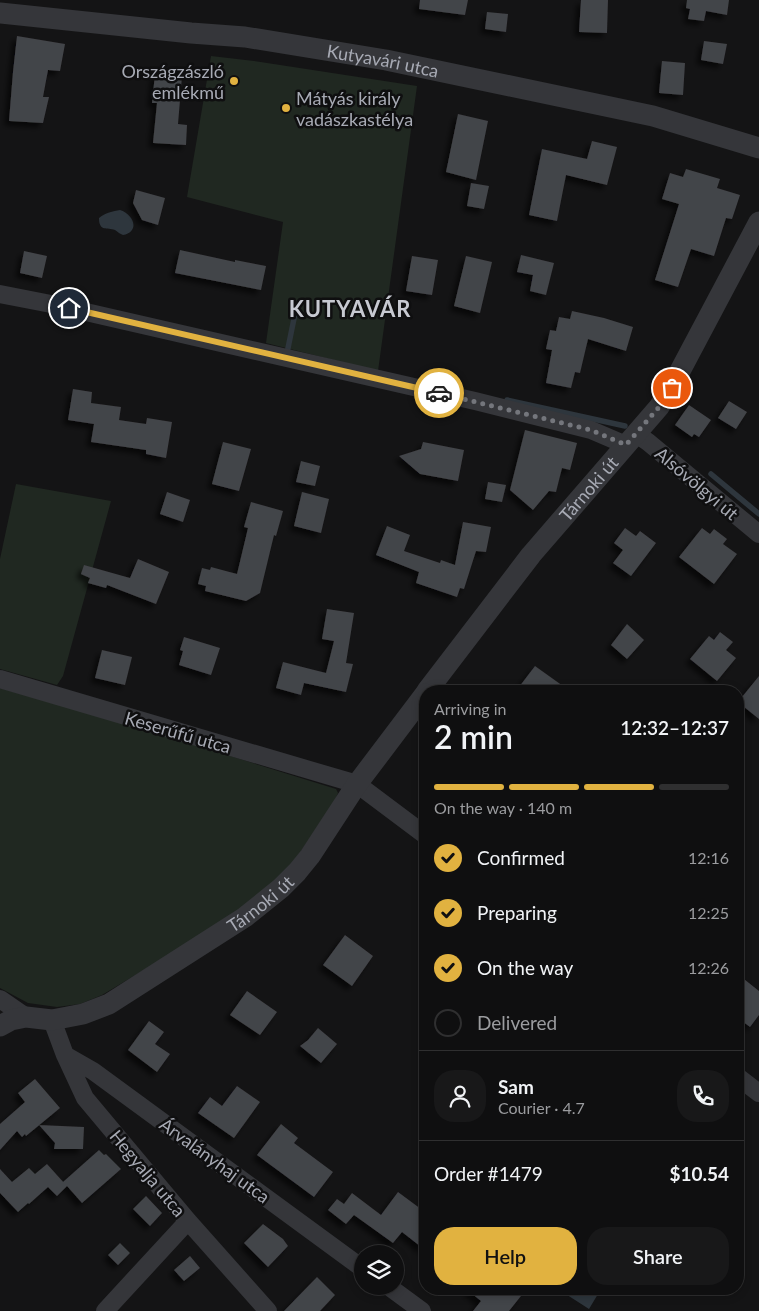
<!DOCTYPE html>
<meta charset="utf-8">
<style>
body{margin:0;font-family:Lato,sans-serif;background:#181819;color:#f1f3f6;height:100vh;display:flex;flex-direction:column;font-size:19px;white-space:nowrap}
*{box-sizing:border-box;margin:0}
p{font-size:16px;color:#9b9c9f}
.icon{flex:none;width:28px;height:28px;fill:none;stroke:currentColor;stroke-width:2;stroke-linecap:round;stroke-linejoin:round}
.map{position:relative;flex:1;overflow:hidden}
.details{position:absolute;left:419px;top:685px;width:325px;height:610px;display:flex;flex-direction:column;background:#0f0f10;border-radius:20px;box-shadow:0 2px 8px #0003,0 0 0 1px #2f2f30}
.details>*{flex:none}
.controls{position:absolute;left:354px;top:1245px;display:grid;gap:10px}
.controls a{display:grid;place-items:center;width:50px;height:50px;border-radius:50%;background:#0f0f10;box-shadow:0 2px 8px #0003,0 0 0 1px #2f2f30;font-size:25px}
.pin{position:absolute;display:grid;place-items:center;width:42px;height:42px;color:#fff;margin:-21px;border:2px solid #fff;border-radius:50%;box-shadow:0 1px 5px #0007}
.courier{position:absolute;display:grid;place-items:center;width:50px;height:50px;margin:-25px;border:4px solid #e1b240;border-radius:50%;background:#fff;color:#222;box-shadow:0 1px 6px #0007}
.summary em{font-style:normal;font-weight:600}
.summary div{display:flex;flex-direction:column-reverse}
.summary{display:flex;align-items:center;justify-content:space-between;height:85px;padding:0 15px}
h1{font-size:32px;font-weight:600;line-height:38px}
.bar{display:grid;grid-template-columns:repeat(4,1fr);gap:8px 5px;align-content:center;height:60px;padding:0 15px}
.bar i{height:6px;border-radius:4px;background:#2f2f30}
.bar .active{background:#e1b240}
.bar p{grid-column:span 4}
.line{display:flex;align-items:center;gap:12px;padding:0 15px;border-top:1px solid #2f2f30}
.line div{flex:1}
.round{display:grid;place-items:center;flex:none;width:52px;height:52px;border-radius:20px;background:#181819}
ol{padding:0 15px;list-style:none}
li{display:flex;align-items:center;gap:15px;height:55px}
li p{margin-inline-start:auto}
li .icon{padding:5px;border-radius:50%;background:#e1b240;color:#111;stroke-width:4}
li:last-child{color:#9b9c9f}
li i{width:28px;height:28px;border:2px solid #2f2f30;border-radius:50%}
.button{display:flex;gap:10px;margin-top:auto;padding:10px 15px}
.button a{flex:1;height:58px;border-radius:20px;background:#e1b240;color:#111;font-size:20px;font-weight:600;line-height:58px;text-align:center}
.button a+a{background:#181819;color:#f1f3f6}
.map>svg:first-child{display:block}
</style>
<div class="map">
<svg width="759" height="1311" viewBox="0 0 759 1311">
<defs>
<filter id="shadow"><feDropShadow dx="-4.5" dy="4.5" stdDeviation="2.5" flood-color="#0009"/></filter>
</defs>
<rect width="100%" height="100%" fill="#141415"/>
<path fill="#202821" d="M211 56 254 61 417 86 378 371 266 343 283 222 187 197Z
M16 484 111 501 63 676 57 685 0 669V559Z
M0 688 160 734 336 789 338 793 334 802 299 854 281 876 226 921 102 995 80 1004 57 1007 28 1003 0 988Z"/>
<path fill="#2e363d" d="M120 210C133 214 141 231 123 235 120 234 118 232 115 230 107 227 99 232 99 218 105 213 113 211 120 210Z
M563 1289H590L598 1294 589 1309 561 1291Z"/>
<g fill="none" stroke-linecap="round" stroke-linejoin="round">
<path stroke="#2e363d" stroke-width="5.5" d="M287 353 297 304
M507 400 625 426
M711 474 759 514"/>
</g>
<path fill="#434448" filter="url(#shadow)" d="M420 0H468L465 15 419 9Z
M581 0H608L607 33 579 32Z
M687 0H729L727 15 706 11 704 21 688 19 690 9 686 8Z
M487 12 508 14 506 32 485 29Z
M17 36 65 44 60 71 48 70 43 97H49L43 123 9 121 13 72Z
M704 41 727 44 723 64 701 60Z
M662 61 685 63 683 95 659 93Z
M155 74 182 76 178 124 187 125 186 145 153 143 157 103H152Z
M458 114 488 121 476 180 446 172Z
M592 141 617 147 607 185 566 175 557 221 529 215 542 149 587 159Z
M686 169 720 179 717 188 740 195 732 219 726 218 714 256 691 249 678 287 655 280 679 204 662 199 670 173 683 177Z
M471 183 489 186 484 209 467 206Z
M136 190 165 198 158 225 142 220 133 203Z
M180 250 235 262V260L266 266 261 290 175 273Z
M24 251 47 256 42 278 20 273Z
M521 255 554 263 546 295 530 291 533 275 517 272Z
M412 256 438 260 432 295 406 291Z
M466 256 492 262 480 313 454 306Z
M572 311 604 318 633 327 626 351 588 339 580 373 575 372 571 388 546 383 552 350 546 349 550 330 556 331 559 317 570 319Z
M73 389 92 392 91 403 121 407 119 420 146 424 147 418 172 422 166 458 146 454V450L91 442 94 424 68 420Z
M729 401 747 412 736 429 718 418Z
M689 405 711 420 699 437 694 434 692 437 675 425Z
M525 430 577 443 570 470 562 468 556 492 549 491 533 510 510 490Z
M223 442 251 449 239 491 212 484Z
M423 442 464 450 458 481 420 474 399 456 421 449Z
M301 461 320 466 315 486 296 482Z
M488 482 506 485 502 502 485 499Z
M167 492 190 500 183 522 160 514Z
M302 492 329 499 321 533 294 526Z
M251 502 283 511 276 536 274 535 260 593 246 601 205 591 206 586 198 584 202 568 210 570 211 567 237 574 248 528 244 527Z
M463 522 491 527 486 552 476 551 464 589 460 588 457 597 416 583 419 572 376 555 387 526 410 535 404 551 440 563 441 560 455 565Z
M625 528 636 536 640 531 656 543 631 576 613 563 623 550 614 543Z
M702 528 710 534 714 529 727 539 723 544 737 554 714 584 679 557Z
M138 559 169 572 156 604 107 585 106 588 88 583 90 578 81 574 84 565 130 578Z
M327 609 354 613 346 663 353 664 346 692 304 683 301 695 276 688 283 662 326 673 334 641 322 639Z
M627 624 644 640 627 659 611 645Z
M720 632 733 642 726 650 736 658 717 681 690 659 709 636 714 640Z
M184 637 220 648 211 675 179 665 183 651 180 650Z
M102 650 132 657 125 685 95 678Z
M535 666 570 691H516Z
M759 676V719L738 702Z
M345 935 373 956 352 986 323 965Z
M744 979 759 991V1015L750 1027 738 1018V988Z
M247 991 277 1012 260 1035 230 1015Z
M149 1021 164 1032 155 1044 170 1054 157 1072 128 1050Z
M318 1028 337 1044 321 1063 300 1046 308 1040Z
M35 1079 60 1108 26 1136 25 1134 22 1137 17 1131 0 1150V1124L25 1102 18 1093Z
M237 1086 260 1102 234 1138 198 1113 210 1097 222 1106Z
M281 1124 298 1138 294 1143 333 1172 314 1197 257 1155Z
M39 1125 84 1127 83 1149H54L55 1143Z
M99 1150 104 1155 106 1154 121 1169 82 1203 67 1186 57 1196 48 1187 29 1204 28 1203 18 1212 0 1193V1169L12 1182 29 1168 35 1174 47 1164 65 1184 63 1182Z
M398 1192 425 1212V1250L402 1232 393 1243 354 1215 346 1224 328 1210 337 1199 344 1204 352 1193 381 1215Z
M146 1196 162 1213 150 1226 133 1209Z
M263 1224 283 1239 288 1246 268 1267 244 1243Z
M120 1243 130 1253 118 1265 108 1255Z
M190 1256 200 1268 184 1281 174 1270Z
M317 1277 335 1295 320 1311H284Z
M466 1289H513L521 1296 509 1311H473L481 1301Z"/>
<g fill="none" stroke-linecap="round" stroke-linejoin="round">
<path stroke="#35363a" stroke-width="18" d="M0 294 51 304 475 401 591 430 626 445
M635 433 648 442 759 534
M0 679 357 784 425 835
M0 999 26 1017
M52 1020 65 1055 85 1098 188 1221 268 1311
M65 1055 93 1071 362 1268
M738 1077 759 1093
M388 1286 422 1311
M105 1311 188 1221"/>
<g stroke="#35363a" stroke-width="21">
<path id="s1" d="M0 13 191 33 245 37 386 60 653 116 759 148"/>
<path id="s2" d="M427 691 531 555 659 407 671 388 759 222"/>
<path id="s3" d="M0 1026 11 1020 26 1017 52 1020 83 1014 109 1004 245 917 281 888 297 872 310 856 357 784 425 694"/>
</g>
</g>
<g fill="none" stroke-linecap="round" stroke-linejoin="round">
<path stroke="#74767c" stroke-width="5" stroke-dasharray="0 9" d="M439 393 591 430 626 445 659 407 672 388"/>
<path stroke="#e1b240" stroke-width="6" d="M69 308 439 393"/>
</g>
<g fill="#e1b240" stroke="#0f0f10" stroke-width="2">
<circle cx="234" cy="81" r="5"/>
<circle cx="286" cy="108" r="5"/>
</g>
<g text-anchor="middle" dominant-baseline="central" stroke-width="5" stroke-linejoin="round" paint-order="stroke">
<g font-size="18" fill="#a7aab4" stroke="#0f0f10">
<text stroke="none"><textPath href="#s1" startOffset="386">Kutyavári utca</textPath></text>
<text transform="translate(697 483) rotate(40)">Alsóvölgyi út</text>
<text stroke="none"><textPath href="#s2" startOffset="259">Tárnoki út</textPath></text>
<text transform="translate(178 732) rotate(16)">Keserűfű utca</text>
<text stroke="none"><textPath href="#s3" startOffset="295">Tárnoki út</textPath></text>
<text transform="translate(215 1160) rotate(36)">Árvalányhaj utca</text>
<text transform="translate(148 1173) rotate(50)">Hegyalja utca</text>
</g>
<g font-size="18" fill="#a7aab4" stroke="#0f0f10" text-anchor="end">
<text x="224" y="71">Országzászló<tspan x="224" dy="21">emlékmű</tspan></text>
<text x="296" y="98" text-anchor="start">Mátyás király<tspan x="296" dy="21">vadászkastélya</tspan></text>
</g>
<g font-size="22" font-weight="bold" letter-spacing="1" fill="#c7c9d1" stroke="#0f0f10">
<text x="350" y="308">KUTYAVÁR</text>
</g>
</g>
</svg>
<div class="controls">
<a><svg class="icon" aria-label="layers" viewBox="0 0 24 24"><path d="M12 4l9 5-9 5-9-5zM3 14l9 5 9-5"/></svg></a>
</div>
<div class="pin" style="left:672px;top:388px;background:#ea580c"><svg class="icon" aria-label="bag" viewBox="0 0 24 24"><path d="M5 8h14l-1 12H6zM9 8a3 3 0 0 1 6 0"/></svg></div>
<div class="pin" style="left:69px;top:308px;background:#1f2937"><svg class="icon" aria-label="home" viewBox="0 0 24 24"><path d="M3 11l9-7 9 7M6 9v11h12V9"/></svg></div>
<div class="courier" style="left:439px;top:393px"><svg class="icon" aria-label="car" viewBox="0 0 24 24"><path d="M5 17H2v-5l4-1 3-4h7l3 4 3 1v5h-3M9 17h6M6 11h13"/><circle cx="7" cy="17" r="2"/><circle cx="17" cy="17" r="2"/></svg></div>
<section class="details">
<div class="summary"><div><h1>2 min</h1><p>Arriving in</p></div><em>12:32–12:37</em></div>
<div class="bar"><i class="active"></i><i class="active"></i><i class="active"></i><i></i><p>On the way · 140 m</p></div>
<ol>
<li><svg class="icon" aria-label="check" viewBox="0 0 24 24"><path d="M5 12l5 5 9-10"/></svg>Confirmed<p>12:16</p></li>
<li><svg class="icon" aria-label="check" viewBox="0 0 24 24"><path d="M5 12l5 5 9-10"/></svg>Preparing<p>12:25</p></li>
<li><svg class="icon" aria-label="check" viewBox="0 0 24 24"><path d="M5 12l5 5 9-10"/></svg>On the way<p>12:26</p></li>
<li><i></i>Delivered</li>
</ol>
<div class="line" style="height:90px"><a class="round"><svg class="icon" aria-label="person" viewBox="0 0 24 24"><circle cx="12" cy="8" r="4"/><path d="M4 21q1-7 8-7t8 7"/></svg></a><div><b>Sam</b><p>Courier · 4.7</p></div><a class="round"><svg class="icon" aria-label="phone" viewBox="0 0 24 24"><path d="M5 4h4l2 5-3 2q2 4 5 5l2-3 5 2v4C11 20 4 13 5 4z"/></svg></a></div>
<div class="line" style="height:65px"><div>Order #1479</div><b>$10.54</b></div>
<div class="button"><a>Help</a><a>Share</a></div>
</section>
</div>
